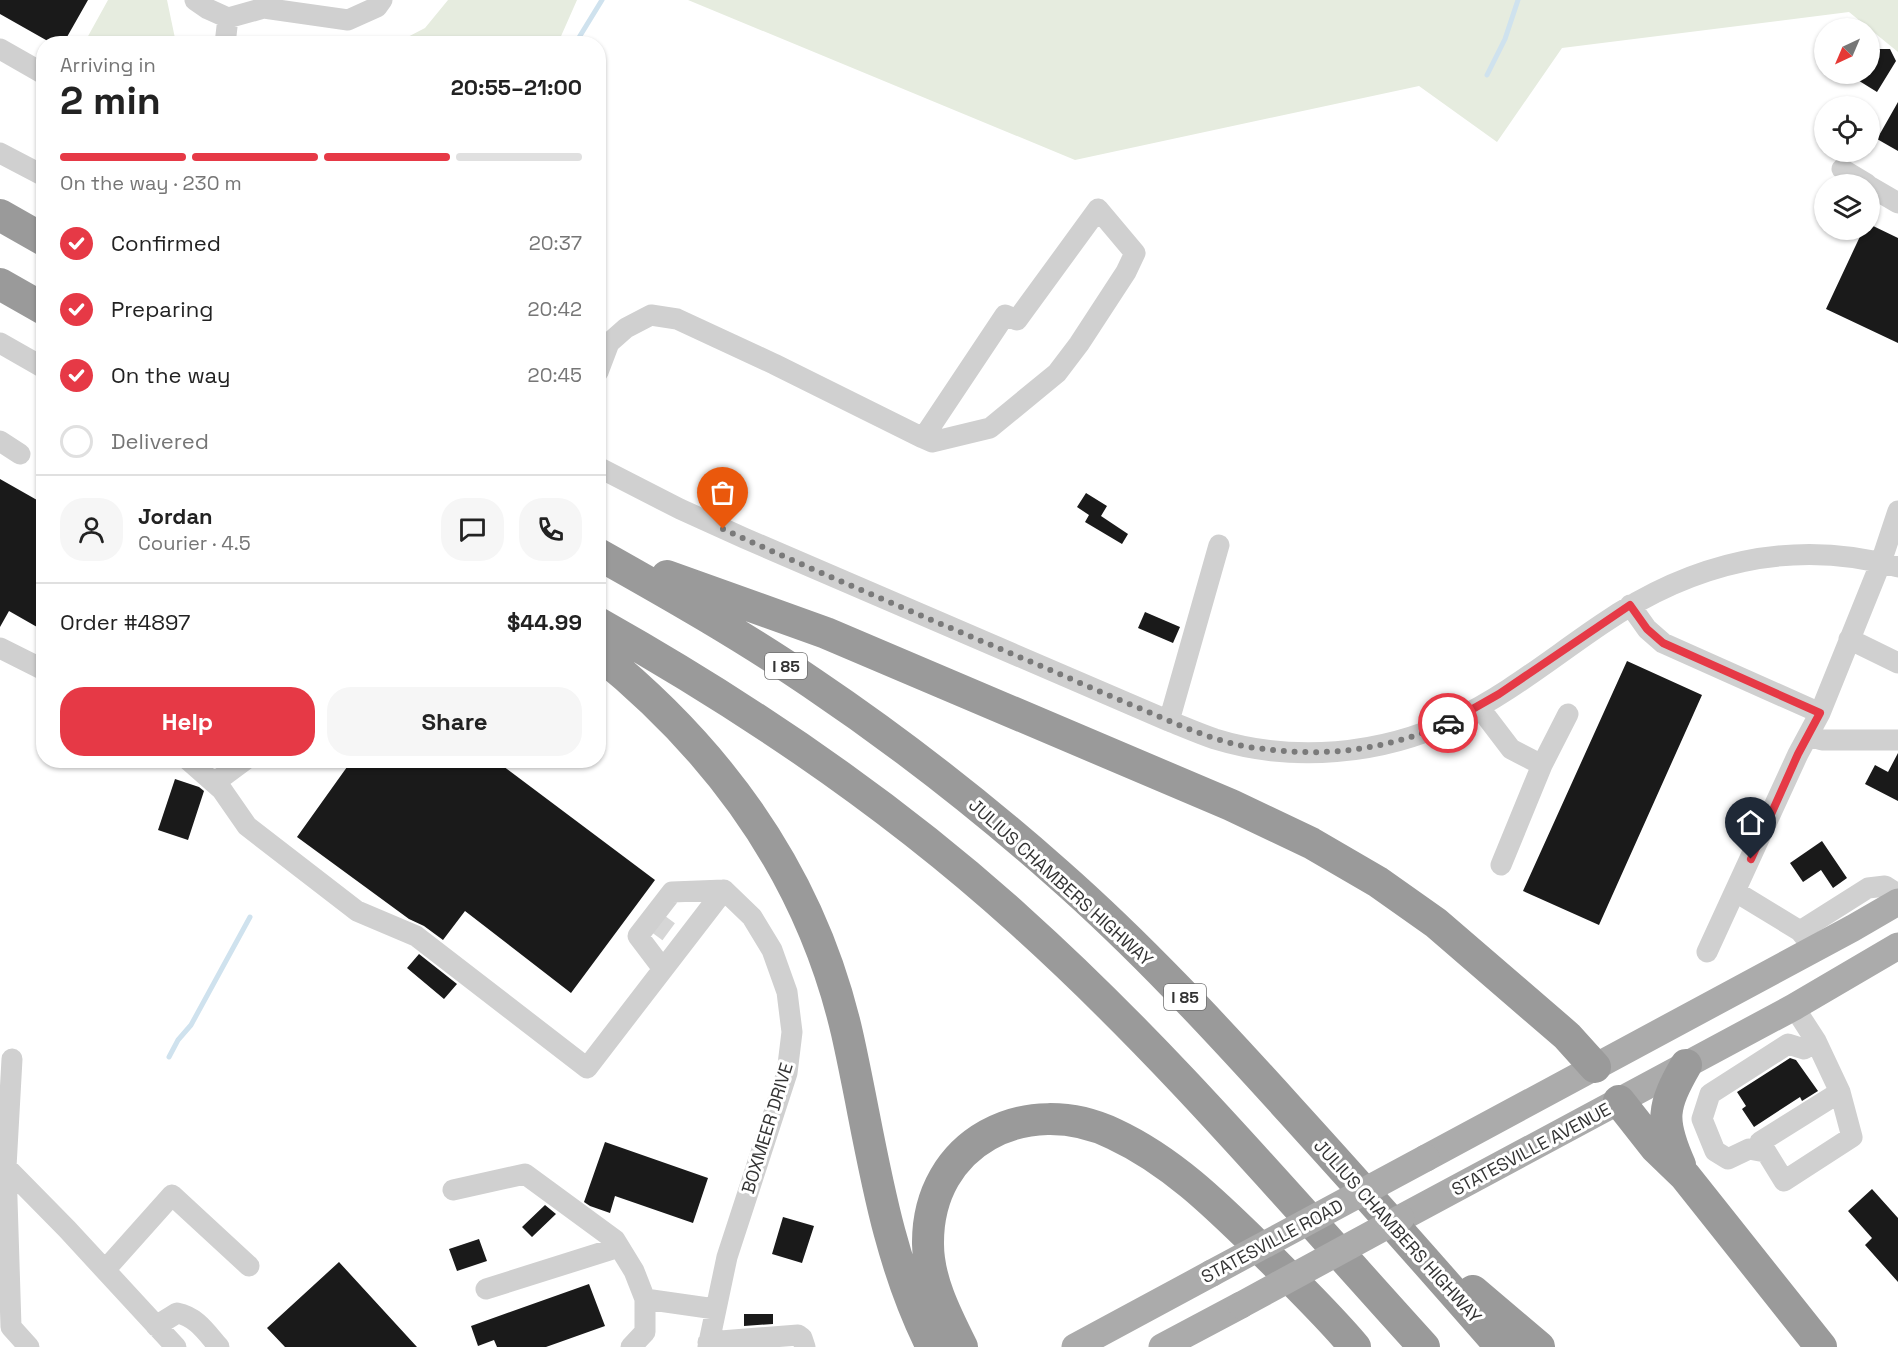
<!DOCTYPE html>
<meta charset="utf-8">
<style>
body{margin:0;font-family:"Space Grotesk",sans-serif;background:#f6f6f6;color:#222;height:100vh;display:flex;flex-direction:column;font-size:22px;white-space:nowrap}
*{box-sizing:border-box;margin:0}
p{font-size:20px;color:#767676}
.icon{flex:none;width:33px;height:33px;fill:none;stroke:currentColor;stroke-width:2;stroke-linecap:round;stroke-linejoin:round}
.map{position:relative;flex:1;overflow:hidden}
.details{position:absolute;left:36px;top:36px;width:570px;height:732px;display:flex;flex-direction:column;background:#fff;border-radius:24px;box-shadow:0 2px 4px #0004}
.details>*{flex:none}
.needle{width:39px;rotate:224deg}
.controls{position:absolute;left:1814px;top:18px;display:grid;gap:12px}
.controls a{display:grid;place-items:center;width:66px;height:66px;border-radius:50%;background:#fff;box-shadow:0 2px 4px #0004;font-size:30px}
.pin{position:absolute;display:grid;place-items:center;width:51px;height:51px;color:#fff;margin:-62px -26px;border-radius:50% 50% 50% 0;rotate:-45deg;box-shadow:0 0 6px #0007}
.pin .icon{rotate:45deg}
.courier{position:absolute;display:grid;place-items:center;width:60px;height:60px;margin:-30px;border:4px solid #e63946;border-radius:50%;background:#fff;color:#222;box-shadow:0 2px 8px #0007}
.head em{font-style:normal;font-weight:800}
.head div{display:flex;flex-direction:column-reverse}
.head{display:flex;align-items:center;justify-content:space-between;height:102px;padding:0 24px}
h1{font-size:39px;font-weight:800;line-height:45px}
.bar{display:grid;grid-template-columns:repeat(4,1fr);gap:9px 6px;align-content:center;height:72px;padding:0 24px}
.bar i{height:8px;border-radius:4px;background:#e0e0e0}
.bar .current{background:#e63946}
.bar p{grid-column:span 4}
.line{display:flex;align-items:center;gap:15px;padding:0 24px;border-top:2px solid #e0e0e0}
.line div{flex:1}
.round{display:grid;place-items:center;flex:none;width:63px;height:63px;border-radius:24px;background:#f6f6f6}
ol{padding:0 24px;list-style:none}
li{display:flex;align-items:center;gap:18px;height:66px}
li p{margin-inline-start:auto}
li .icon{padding:6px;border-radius:50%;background:#e63946;color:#fff;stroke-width:4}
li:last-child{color:#767676}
li i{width:33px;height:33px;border:3px solid #e0e0e0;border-radius:50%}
.action{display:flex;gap:12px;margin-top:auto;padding:12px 24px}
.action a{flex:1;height:69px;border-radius:24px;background:#e63946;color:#fff;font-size:24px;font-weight:800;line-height:69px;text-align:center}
.action a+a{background:#f6f6f6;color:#222}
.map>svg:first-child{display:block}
</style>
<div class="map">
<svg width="1898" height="1347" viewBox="0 0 1898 1347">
<rect width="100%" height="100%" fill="#fff"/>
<path fill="#e6ecdf" d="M108 0H167L176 43H92L87 38Z
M448 0H577L558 43H396L425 28Z
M688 0H1898V52L1849 12 1562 48 1497 142 1419 86 1075 160Z"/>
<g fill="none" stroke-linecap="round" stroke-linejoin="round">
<path stroke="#cfe2ee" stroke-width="5" d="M575 44 602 0
M1487 75 1505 39 1518 0
M169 1057 178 1040 191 1025 250 917"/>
</g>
<path fill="#1a1a1a" d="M0 0H88L63 44H53L0 14Z
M1878 49H1890L1896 61 1877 92 1848 74H1869V64Z
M1898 102V151L1877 139Z
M1869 224 1898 238V343L1826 309 1863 230H1869Z
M0 479 44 504V631L9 611 0 627Z
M1086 493 1107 506 1101 516 1128 534 1122 544 1085 522 1089 515 1077 507Z
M1145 612 1180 627 1173 643 1138 628Z
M1627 661 1702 695 1599 925 1523 891Z
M1898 753V801L1865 784 1875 765 1888 772Z
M352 760H495L655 880 571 993 465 911 443 940 424 926 409 919 297 837Z
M175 779 199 787 204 791 188 840 158 830Z
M1822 841 1847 878 1833 888 1821 870 1803 882 1790 863Z
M419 954 457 984 444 999 407 968Z
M1790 1058 1796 1060 1818 1091 1802 1101 1800 1097 1754 1127 1742 1109 1746 1106 1737 1092Z
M605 1142 708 1178 693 1223 615 1196 610 1213 590 1206 584 1202Z
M1872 1189 1898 1218V1282L1865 1245 1872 1238 1848 1211Z
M545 1205 556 1214 532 1237 522 1227Z
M783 1217 814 1226 802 1263 772 1254Z
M479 1239 487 1261 457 1271 449 1249Z
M339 1262 417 1347H285L267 1328Z
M589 1284 605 1326 546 1347H497L494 1340 478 1346 471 1326Z
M744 1314H773V1324L744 1326Z"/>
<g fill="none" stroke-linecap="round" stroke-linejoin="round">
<path stroke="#d6d6d6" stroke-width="21" stroke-dasharray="21 10" stroke-linecap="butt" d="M654 934 671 911"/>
<path stroke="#d0d0d0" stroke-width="21" d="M195 0 208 9 228 18 264 8 348 20 377 7 382 0
M225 44 228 18
M0 49 44 74
M0 153 44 176
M1842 169 1867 184
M1869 186 1898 203
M0 343 44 368
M598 372 609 343 626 328 651 315 677 319 774 364 923 438 932 442 990 428 1057 373 1079 344 1126 272 1135 253 1098 209 1017 320 1005 315 923 438
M0 441 20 454
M598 467 680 509 744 538 1169 721C1184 727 1200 734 1215 739 1293 763 1381 755 1454 720 1507 695 1553 657 1602 624 1691 563 1792 537 1898 567
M1630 605 1647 629 1663 643 1820 713
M1849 639 1898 663
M0 648 44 670
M1479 707 1511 749 1542 765 1501 865
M1169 721 1219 545
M1808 736 1822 740H1898
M188 760 222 790 247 826 357 911 416 936 587 1068 724 890
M1542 765 1568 714
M214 783 245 760
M1736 892 1800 931 1809 942
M1800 931 1868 888 1885 886 1898 894
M1707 952 1798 754 1820 713 1881 562 1898 511
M663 969 638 936 672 892 724 890
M1794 1007 1816 1041 1840 1092 1852 1137 1784 1181 1760 1142 1840 1092
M12 1059 6 1167 67 1229 176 1347
M1765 1152 1749 1149 1728 1159 1715 1151 1702 1119 1710 1094 1788 1044 1804 1049 1816 1041
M6 1167 11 1327 29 1347
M453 1190 525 1174 615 1240 634 1271 645 1299 715 1309
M105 1270 172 1195 249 1266
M486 1289 619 1247
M156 1326 177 1313C197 1317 206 1332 219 1347
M708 1342 798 1335 802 1338 805 1347
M631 1347 645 1332V1299
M708 1347 727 1257 787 1073 792 1032 787 992 772 950 752 917 724 890"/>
<path stroke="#ababab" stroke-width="27" d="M1426 1158 1853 928 1898 902
M1401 1218 1794 1007 1898 946
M1075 1347 1212 1273
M1162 1347 1241 1305"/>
<path stroke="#9a9a9a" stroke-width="32" d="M0 215 44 240
M0 284 44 309
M598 554C671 595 743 636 812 683 898 741 979 804 1057 873 1140 946 1216 1028 1291 1111 1362 1189 1432 1268 1501 1347
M667 576 826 633 1231 805 1311 843 1378 882 1436 923 1567 1036 1595 1067
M598 623C749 708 891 804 1019 920 1165 1051 1292 1202 1424 1347
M598 653C722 753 811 877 847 1033 871 1139 882 1248 932 1347
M1619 1101 1656 1148 1685 1176 1821 1347
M1680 1165C1660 1120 1662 1107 1686 1065
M1473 1291 1539 1347
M962 1347C946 1315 928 1280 928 1244 927 1142 1026 1092 1114 1134 1174 1162 1220 1209 1267 1255 1297 1285 1327 1314 1355 1347"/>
<path stroke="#ababab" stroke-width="27" d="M1212 1273 1426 1158
M1241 1305 1401 1218"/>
</g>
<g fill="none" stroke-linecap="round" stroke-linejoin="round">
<path stroke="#7a7a7a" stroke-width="6" stroke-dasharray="0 10.8" d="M723 529C832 579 944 625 1055 672 1087 686 1119 700 1151 713 1183 727 1215 741 1249 747 1322 758 1380 752 1448 723"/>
<path stroke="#e63946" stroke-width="8" d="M1448 723 1499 694 1630 605 1647 629 1663 643 1820 713 1798 754 1751 859"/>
</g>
<g text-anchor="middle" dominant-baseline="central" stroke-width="6" stroke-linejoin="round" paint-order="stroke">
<g fill="#fff" stroke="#707070" stroke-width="1.5">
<rect x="765" y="653" width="42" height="26" rx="4.5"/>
<rect x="1164" y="984" width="42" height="26" rx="4.5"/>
</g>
<g font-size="16" font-weight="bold" fill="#333">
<text x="786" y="666">I 85</text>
<text x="1185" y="997">I 85</text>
</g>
<g font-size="18" fill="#333" stroke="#fff">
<text transform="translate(1061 882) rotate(42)">JULIUS CHAMBERS HIGHWAY</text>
<text transform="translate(767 1128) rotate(-73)">BOXMEER DRIVE</text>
<text transform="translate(1531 1149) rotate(-28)">STATESVILLE AVENUE</text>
<text transform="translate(1398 1231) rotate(48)">JULIUS CHAMBERS HIGHWAY</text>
<text transform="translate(1272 1241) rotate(-28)">STATESVILLE ROAD</text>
</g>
</g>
</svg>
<div class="controls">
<a><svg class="needle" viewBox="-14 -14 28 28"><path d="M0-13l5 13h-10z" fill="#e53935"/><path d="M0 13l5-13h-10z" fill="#767676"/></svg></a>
<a><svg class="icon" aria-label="locate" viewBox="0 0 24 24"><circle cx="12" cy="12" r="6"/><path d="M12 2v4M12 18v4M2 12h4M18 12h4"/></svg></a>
<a><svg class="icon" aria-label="layers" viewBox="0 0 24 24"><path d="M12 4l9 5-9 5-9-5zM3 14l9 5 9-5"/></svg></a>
</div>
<div class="pin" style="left:723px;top:529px;background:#ea580c"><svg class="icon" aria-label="bag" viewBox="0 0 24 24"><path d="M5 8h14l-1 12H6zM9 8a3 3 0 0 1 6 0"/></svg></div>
<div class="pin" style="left:1751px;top:859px;background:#1f2937"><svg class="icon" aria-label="home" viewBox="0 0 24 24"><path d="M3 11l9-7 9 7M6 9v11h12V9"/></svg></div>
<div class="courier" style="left:1448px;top:723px"><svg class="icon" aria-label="car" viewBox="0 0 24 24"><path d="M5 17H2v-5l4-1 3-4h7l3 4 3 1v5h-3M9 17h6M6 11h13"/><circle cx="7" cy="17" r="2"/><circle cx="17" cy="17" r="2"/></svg></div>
<section class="details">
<div class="head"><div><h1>2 min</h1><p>Arriving in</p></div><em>20:55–21:00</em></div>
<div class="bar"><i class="current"></i><i class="current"></i><i class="current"></i><i></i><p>On the way · 230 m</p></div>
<ol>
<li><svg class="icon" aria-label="check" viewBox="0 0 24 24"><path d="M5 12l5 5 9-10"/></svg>Confirmed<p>20:37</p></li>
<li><svg class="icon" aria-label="check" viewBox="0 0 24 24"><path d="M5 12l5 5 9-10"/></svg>Preparing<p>20:42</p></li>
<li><svg class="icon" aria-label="check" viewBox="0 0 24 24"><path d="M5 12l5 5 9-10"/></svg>On the way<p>20:45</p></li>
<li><i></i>Delivered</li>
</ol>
<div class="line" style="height:108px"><a class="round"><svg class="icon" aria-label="person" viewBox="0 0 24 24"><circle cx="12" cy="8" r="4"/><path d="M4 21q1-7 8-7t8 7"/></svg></a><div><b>Jordan</b><p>Courier · 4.5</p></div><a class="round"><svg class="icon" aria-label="chat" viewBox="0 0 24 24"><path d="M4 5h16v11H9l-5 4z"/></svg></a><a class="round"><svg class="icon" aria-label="phone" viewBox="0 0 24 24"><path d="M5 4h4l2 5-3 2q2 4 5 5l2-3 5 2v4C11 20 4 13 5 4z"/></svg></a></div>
<div class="line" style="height:78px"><div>Order #4897</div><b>$44.99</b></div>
<div class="action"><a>Help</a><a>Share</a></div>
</section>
</div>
